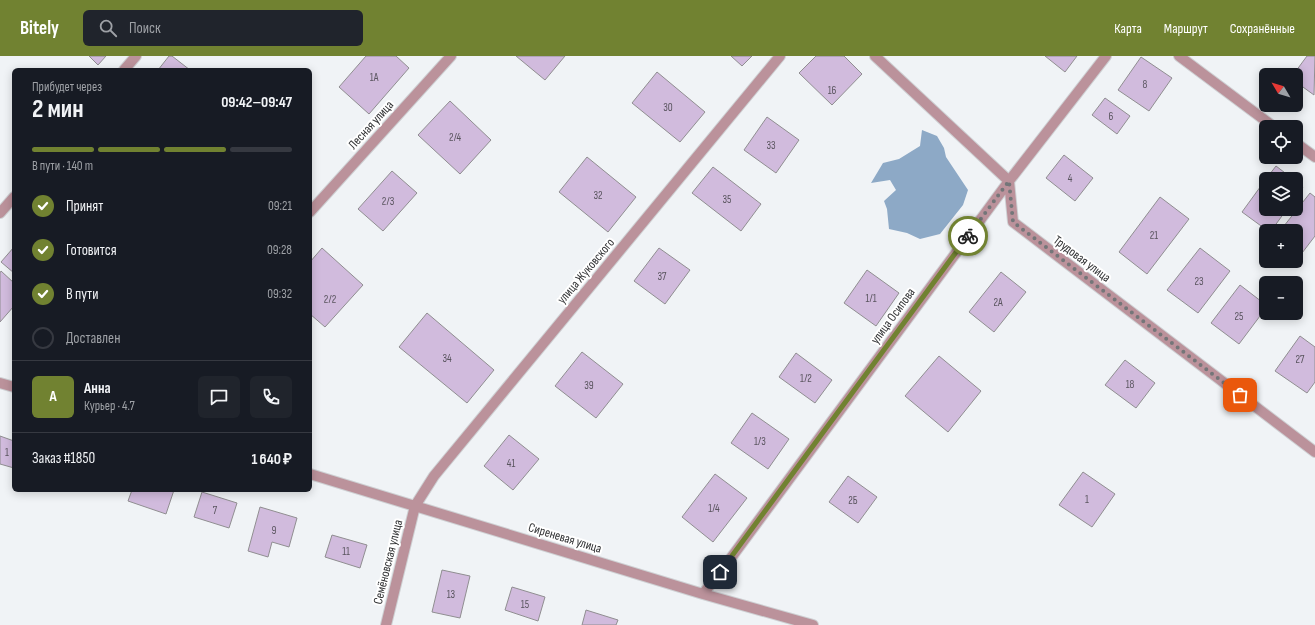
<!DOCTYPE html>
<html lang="ru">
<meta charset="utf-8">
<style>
body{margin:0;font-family:"Sofia Sans Condensed",sans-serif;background:#20242c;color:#f1f3f6;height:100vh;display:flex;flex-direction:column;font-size:15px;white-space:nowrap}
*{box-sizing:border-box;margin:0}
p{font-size:13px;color:#9ea1a6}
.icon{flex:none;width:22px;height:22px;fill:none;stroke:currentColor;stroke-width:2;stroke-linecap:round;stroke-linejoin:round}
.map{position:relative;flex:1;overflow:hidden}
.drawer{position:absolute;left:12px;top:12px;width:300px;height:424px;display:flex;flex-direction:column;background:#171b24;border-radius:6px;box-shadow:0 2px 10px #0003}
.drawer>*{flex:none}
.needle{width:26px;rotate:308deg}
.fabs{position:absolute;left:1259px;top:12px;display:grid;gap:8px}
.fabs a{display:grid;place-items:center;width:44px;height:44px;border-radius:6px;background:#171b24;box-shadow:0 2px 10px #0003;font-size:20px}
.pin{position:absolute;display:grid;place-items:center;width:34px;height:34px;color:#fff;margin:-17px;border-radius:8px;box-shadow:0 2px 6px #0006}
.courier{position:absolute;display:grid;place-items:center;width:40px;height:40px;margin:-20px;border:3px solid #718231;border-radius:50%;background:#fff;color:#222;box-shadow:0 1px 5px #0007}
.head em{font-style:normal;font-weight:700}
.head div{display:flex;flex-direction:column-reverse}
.head{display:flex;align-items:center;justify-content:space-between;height:68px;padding:0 20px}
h1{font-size:26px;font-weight:700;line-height:30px}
.bar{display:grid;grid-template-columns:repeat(4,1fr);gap:6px 4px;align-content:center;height:48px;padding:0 20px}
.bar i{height:5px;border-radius:3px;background:#363941}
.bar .current{background:#718231}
.bar p{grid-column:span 4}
.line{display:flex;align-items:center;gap:10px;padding:0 20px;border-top:1px solid #363941}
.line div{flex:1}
.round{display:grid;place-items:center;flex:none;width:42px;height:42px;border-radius:6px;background:#20242c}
ol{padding:0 20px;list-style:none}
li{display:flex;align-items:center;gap:12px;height:44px}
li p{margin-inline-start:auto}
li .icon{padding:4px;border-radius:50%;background:#718231;color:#fff;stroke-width:4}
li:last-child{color:#9ea1a6}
li i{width:22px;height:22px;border:2px solid #363941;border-radius:50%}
header{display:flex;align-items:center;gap:24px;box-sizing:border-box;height:56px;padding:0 20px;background:#718231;color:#fff}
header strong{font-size:19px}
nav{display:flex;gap:22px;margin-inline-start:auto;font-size:14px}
.search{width:280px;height:36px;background:#20242c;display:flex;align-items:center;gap:10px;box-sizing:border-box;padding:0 14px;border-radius:6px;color:#9ea1a6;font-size:15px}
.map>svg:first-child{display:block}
</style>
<header>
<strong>Bitely</strong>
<div class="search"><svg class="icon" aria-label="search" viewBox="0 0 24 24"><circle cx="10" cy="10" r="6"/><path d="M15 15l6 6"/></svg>Поиск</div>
<nav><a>Карта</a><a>Маршрут</a><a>Сохранённые</a></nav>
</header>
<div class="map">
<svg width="1315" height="569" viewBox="0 0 1315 569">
<rect width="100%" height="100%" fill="#f0f3f6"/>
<path fill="#8da9c6" d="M922 74 937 80 944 92 946 101 968 134 963 149 940 178 920 183 907 177 889 173 887 153 884 145 896 134 890 124 871 127 883 107 899 103 920 90Z"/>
<path fill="#d1bbdd" stroke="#908e91" d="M89 0H106L98 9Z
M169 0H172L190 14H158Z
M366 0H396L409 12 369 58 339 31Z
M516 0H565L545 24Z
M731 0H752L742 10Z
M816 0H844L862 18 832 49 799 17Z
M1045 0H1077L1065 16Z
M1307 0H1315L1314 39 1296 26V19H1293Z
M1141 1 1172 22 1149 55 1118 34Z
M657 16 705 56 680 86 632 47Z
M1105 42 1130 60 1117 78 1092 59Z
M450 45 491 84 460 118 418 79Z
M767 61 799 84 776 117 744 94Z
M1064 99 1093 122 1075 145 1046 122Z
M587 101 636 141 608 176 559 136Z
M1276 110 1293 123H1266Z
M713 111 761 148 741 175 692 137Z
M392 115 417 137 383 175 358 153Z
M1266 123V153H1287L1271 175H1268L1242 156Z
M1296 125 1303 131 1296 140Z
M1310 137 1315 141V180L1299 201 1296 198V175H1280Z
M1160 141 1189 163 1147 218 1119 196Z
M14 191V217L1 206Z
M322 192 363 229 325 271 310 258V206Z
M659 192 690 214 665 248 634 225Z
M1200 192 1230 215 1198 257 1167 234Z
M867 214 899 237 876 270 844 247Z
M1 215 14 227V250L0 266V217Z
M1001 216 1026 236 994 276 969 256Z
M1240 229 1266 249V252L1239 288 1211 267Z
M427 257 494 314 467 347 399 291Z
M1300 280 1315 291V326L1307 337 1275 315Z
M582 296 623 328 596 362 555 330Z
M796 297 832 324 815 347 779 321Z
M939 300 981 335 948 376 905 340Z
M1125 304 1155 327 1136 352 1105 329Z
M752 357 789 383 768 413 731 387Z
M509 379 539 403 513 434 484 410Z
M0 380 14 385V412L0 408Z
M1083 416 1115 438 1092 471 1059 449Z
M715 418 747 442 713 486 682 461Z
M848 420 877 441 858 467 829 446Z
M132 434H174L166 458 128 445Z
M202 436 237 447 229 472 194 461Z
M260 451 297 462 289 491 272 486 268 501 248 495Z
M332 479 367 489 360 512 325 501Z
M442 514 470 520 460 562 432 556Z
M512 531 545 541 538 565 505 554Z
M586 554 618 564 616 569H582Z"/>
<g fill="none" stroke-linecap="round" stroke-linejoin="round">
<defs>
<path id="minor" d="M875 0 1009 125 1013 166 1315 396
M1179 0 1274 71
M124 14 136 0
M1296 87 1315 101
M310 156 451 0
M0 157 14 141
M0 327 14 331
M310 418 703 538 813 569
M703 538 728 506 1009 125 1106 0
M386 569 415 450 434 420 780 0"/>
</defs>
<use href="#minor" stroke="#ced0d3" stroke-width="12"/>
<use href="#minor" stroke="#bb929b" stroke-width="10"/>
</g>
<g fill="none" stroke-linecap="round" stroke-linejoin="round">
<path stroke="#747679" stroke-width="4" stroke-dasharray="0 7.2" d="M968 180 1009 125 1013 166 1240 339"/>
<path stroke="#718231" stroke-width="5" d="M720 516 968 180"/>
</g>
<g text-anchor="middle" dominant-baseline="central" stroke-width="4" stroke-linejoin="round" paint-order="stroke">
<g font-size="11" fill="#5a555f">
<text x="374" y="21">1А</text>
<text x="1145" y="28">8</text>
<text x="832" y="34">16</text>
<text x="668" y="51">30</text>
<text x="1111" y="60">6</text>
<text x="455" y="81">2/4</text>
<text x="771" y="89">33</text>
<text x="1070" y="122">4</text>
<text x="598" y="139">32</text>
<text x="727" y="143">35</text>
<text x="388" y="145">2/3</text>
<text x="1154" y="179">21</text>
<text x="662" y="220">37</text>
<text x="1199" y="225">23</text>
<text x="871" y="242">1/1</text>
<text x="330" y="243">2/2</text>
<text x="998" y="246">2А</text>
<text x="1239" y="260">25</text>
<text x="447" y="302">34</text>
<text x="1300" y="303">27</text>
<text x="806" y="322">1/2</text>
<text x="1130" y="328">18</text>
<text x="589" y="329">39</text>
<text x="760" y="385">1/3</text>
<text x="7" y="396">1</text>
<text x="511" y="407">41</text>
<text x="1087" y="443">1</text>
<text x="853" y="444">2Б</text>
<text x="714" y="452">1/4</text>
<text x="215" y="454">7</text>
<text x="274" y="474">9</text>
<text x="346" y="495">11</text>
<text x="451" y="538">13</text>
<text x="525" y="548">15</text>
</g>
<g font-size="13" fill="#323335" stroke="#fff">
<text transform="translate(371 69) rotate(-48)">Лесная улица</text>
<text transform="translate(1082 203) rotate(37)">Трудовая улица</text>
<text transform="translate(586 215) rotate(-50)">улица Жуковского</text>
<text transform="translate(893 260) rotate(-54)">улица Осипова</text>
<text transform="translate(565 482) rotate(17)">Сиреневая улица</text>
<text transform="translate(388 506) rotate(-76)">Семёновская улица</text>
</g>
</g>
</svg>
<div class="fabs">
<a><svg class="needle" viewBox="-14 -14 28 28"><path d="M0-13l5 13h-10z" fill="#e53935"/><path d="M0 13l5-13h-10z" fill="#9ea1a6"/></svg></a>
<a><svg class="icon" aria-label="locate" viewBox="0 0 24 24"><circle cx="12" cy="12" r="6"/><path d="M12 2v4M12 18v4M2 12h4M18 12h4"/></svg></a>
<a><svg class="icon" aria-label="layers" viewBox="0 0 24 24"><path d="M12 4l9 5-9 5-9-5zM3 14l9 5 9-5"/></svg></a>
<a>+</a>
<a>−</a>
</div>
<div class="pin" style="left:1240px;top:339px;background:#ea580c"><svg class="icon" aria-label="bag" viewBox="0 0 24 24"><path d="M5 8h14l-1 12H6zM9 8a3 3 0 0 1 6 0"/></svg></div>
<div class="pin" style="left:720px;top:516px;background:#1f2937"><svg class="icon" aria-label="home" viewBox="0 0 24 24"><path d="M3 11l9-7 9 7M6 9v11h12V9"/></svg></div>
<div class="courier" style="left:968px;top:180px"><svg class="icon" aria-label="bike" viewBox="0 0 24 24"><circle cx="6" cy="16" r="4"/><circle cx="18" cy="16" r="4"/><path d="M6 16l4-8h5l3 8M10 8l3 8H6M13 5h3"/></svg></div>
<section class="drawer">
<div class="head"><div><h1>2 мин</h1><p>Прибудет через</p></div><em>09:42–09:47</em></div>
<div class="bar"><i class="current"></i><i class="current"></i><i class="current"></i><i></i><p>В пути · 140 m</p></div>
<ol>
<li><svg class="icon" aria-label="check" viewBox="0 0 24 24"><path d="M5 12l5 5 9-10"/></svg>Принят<p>09:21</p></li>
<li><svg class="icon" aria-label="check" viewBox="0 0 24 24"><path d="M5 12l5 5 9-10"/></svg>Готовится<p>09:28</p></li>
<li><svg class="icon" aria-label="check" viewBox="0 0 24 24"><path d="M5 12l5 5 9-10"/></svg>В пути<p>09:32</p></li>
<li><i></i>Доставлен</li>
</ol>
<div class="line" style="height:72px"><b class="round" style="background:#718231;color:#fff">А</b><div><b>Анна</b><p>Курьер · 4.7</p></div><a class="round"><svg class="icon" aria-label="chat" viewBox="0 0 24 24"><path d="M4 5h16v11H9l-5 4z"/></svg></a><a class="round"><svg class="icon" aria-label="phone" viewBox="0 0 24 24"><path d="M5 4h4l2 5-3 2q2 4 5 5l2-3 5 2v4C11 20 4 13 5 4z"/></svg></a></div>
<div class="line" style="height:52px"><div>Заказ #1850</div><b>1 640 ₽</b></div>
</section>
</div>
